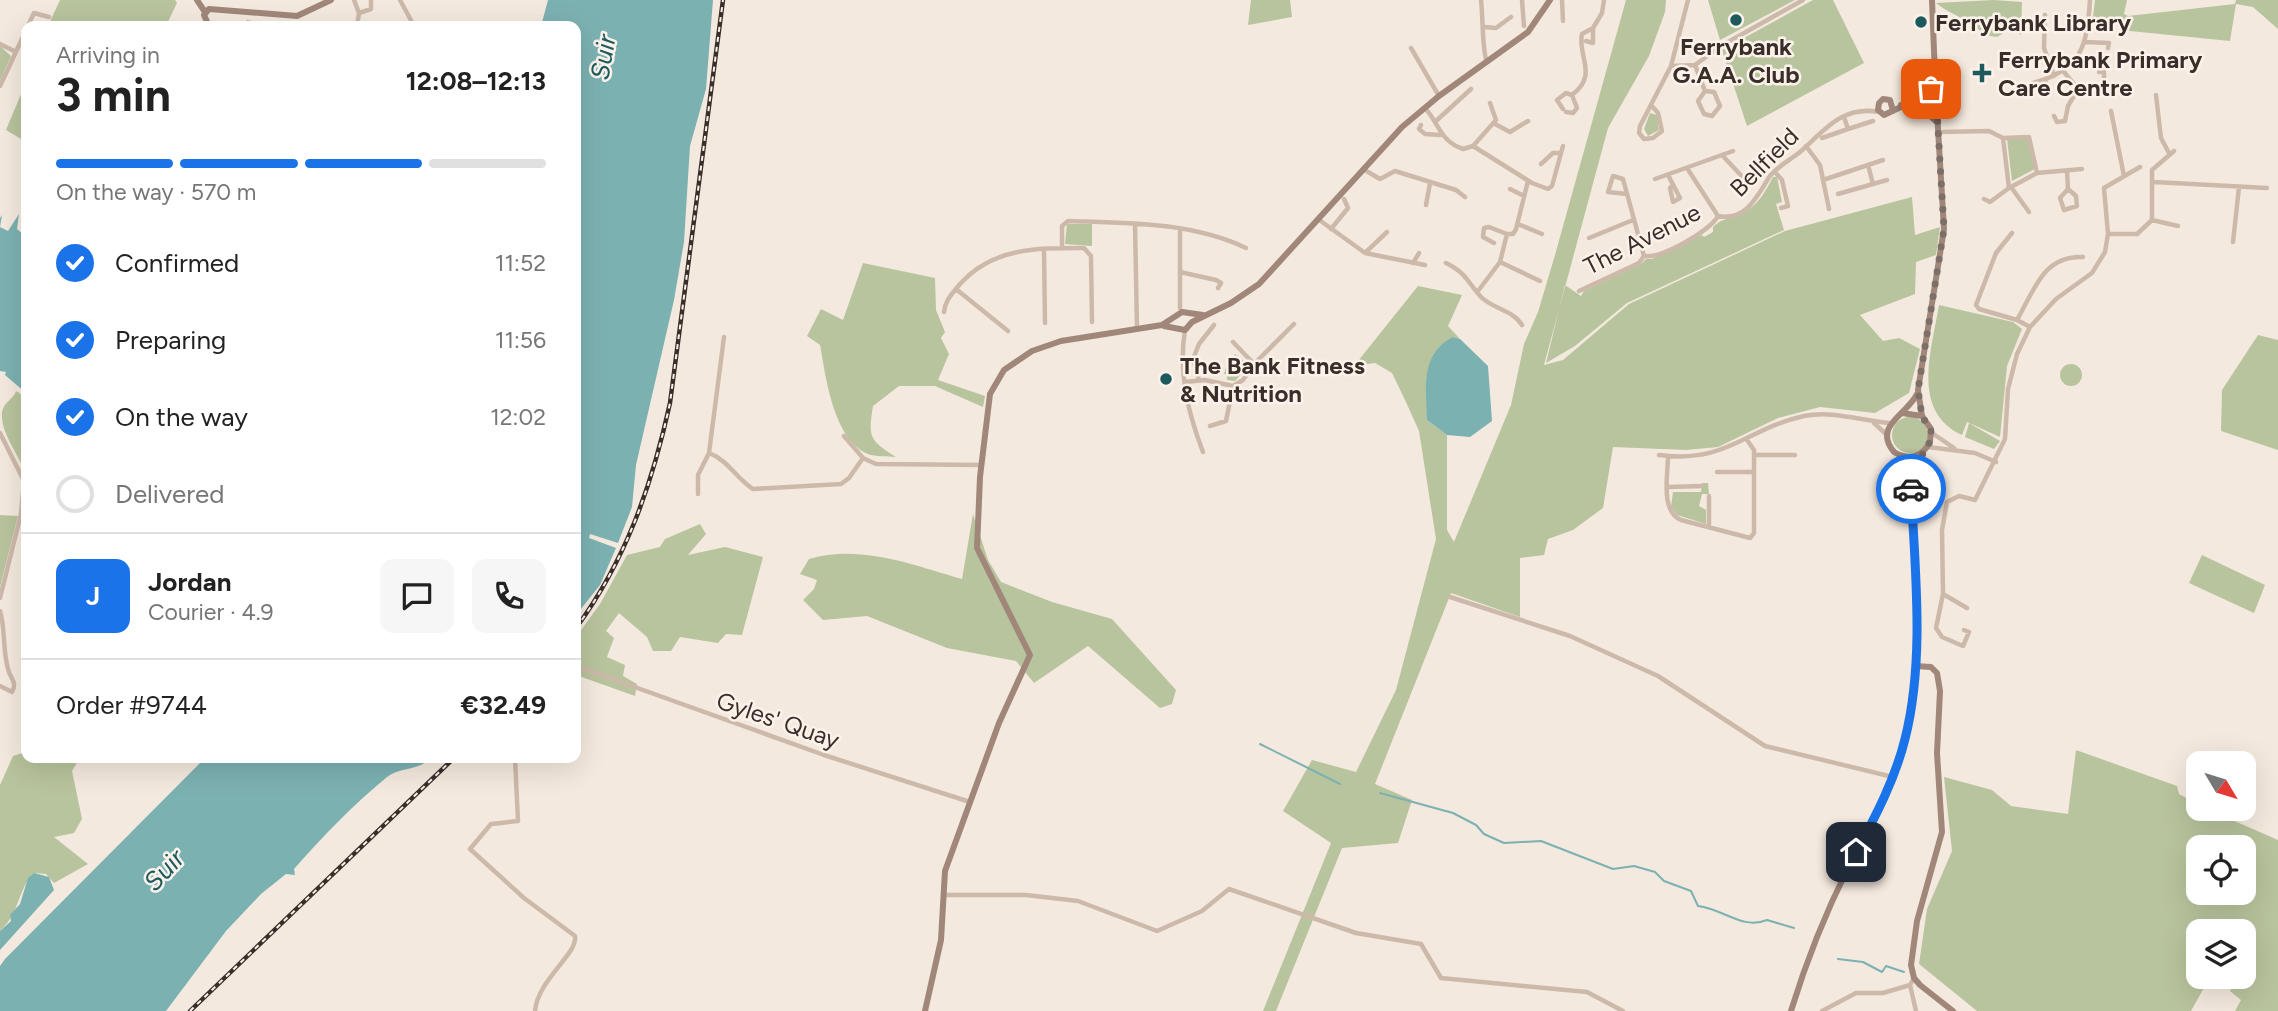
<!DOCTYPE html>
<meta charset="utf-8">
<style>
body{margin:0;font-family:Figtree,sans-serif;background:#f6f6f6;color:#222;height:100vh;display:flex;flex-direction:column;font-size:26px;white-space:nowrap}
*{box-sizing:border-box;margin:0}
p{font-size:23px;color:#767676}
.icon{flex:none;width:38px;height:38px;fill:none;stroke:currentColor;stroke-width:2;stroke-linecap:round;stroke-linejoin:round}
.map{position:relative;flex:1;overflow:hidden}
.sheet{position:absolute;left:21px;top:21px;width:560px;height:742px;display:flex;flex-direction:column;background:#fff;border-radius:14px;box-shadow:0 7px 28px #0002}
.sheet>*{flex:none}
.needle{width:46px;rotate:128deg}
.fabs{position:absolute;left:2186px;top:751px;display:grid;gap:14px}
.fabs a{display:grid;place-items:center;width:70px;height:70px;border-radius:14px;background:#fff;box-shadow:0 7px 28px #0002;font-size:35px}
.pin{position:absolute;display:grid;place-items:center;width:60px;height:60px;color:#fff;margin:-30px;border-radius:14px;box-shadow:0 4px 10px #0006}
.courier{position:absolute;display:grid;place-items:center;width:70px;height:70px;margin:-35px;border:5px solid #1a73e8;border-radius:50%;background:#fff;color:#222;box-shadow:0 2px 9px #0007}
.summary em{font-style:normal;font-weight:700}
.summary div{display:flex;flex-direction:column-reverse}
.summary{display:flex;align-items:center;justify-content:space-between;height:119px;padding:0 35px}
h1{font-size:46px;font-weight:700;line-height:52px}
.bar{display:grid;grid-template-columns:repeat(4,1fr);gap:10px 7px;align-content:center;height:84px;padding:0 35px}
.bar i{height:9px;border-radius:5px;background:#e0e0e0}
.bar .active{background:#1a73e8}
.bar p{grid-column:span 4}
.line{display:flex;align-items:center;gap:18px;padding:0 35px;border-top:2px solid #e0e0e0}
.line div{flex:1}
.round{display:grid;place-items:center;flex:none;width:74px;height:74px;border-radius:14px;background:#f6f6f6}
ol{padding:0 35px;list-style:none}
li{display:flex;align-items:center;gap:21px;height:77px}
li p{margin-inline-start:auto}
li .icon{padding:7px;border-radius:50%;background:#1a73e8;color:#fff;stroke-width:4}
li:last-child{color:#767676}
li i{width:38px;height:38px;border:4px solid #e0e0e0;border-radius:50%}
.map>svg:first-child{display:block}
</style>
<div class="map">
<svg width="2278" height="1011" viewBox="0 0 2278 1011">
<rect width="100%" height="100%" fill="#f4e9de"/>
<path fill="#b8c49d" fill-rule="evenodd" d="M60 0H175L177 3 166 26H48Z
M1251 0H1290L1292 17 1248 25Z
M1626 0H1666L1665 12 1649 56 1608 128 1544 365 1563 360 1629 304 1785 231 1912 197 1915 235 1940 227 1936 255 1916 262 1915 294 1860 315 1883 341 1899 338 1920 349 1909 393 1875 413 1820 407 1778 418 1718 447 1686 450 1613 447 1603 508 1573 530 1548 539 1544 555 1520 558V617L1451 593 1375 784 1412 800 1398 843 1342 848 1276 1011H1263L1331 843 1283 811 1312 760 1356 772 1396 690 1436 539 1419 431 1406 402 1392 373 1375 363 1354 366 1418 286 1462 295 1448 326 1460 339 1453 337 1427 420 1447 435V530L1454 542 1511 405 1524 344 1538 312 1555 255Z
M1708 0H1795L1720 40Z
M1813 0H1833L1864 63 1747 126 1722 50Z
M1994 0 2022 2 2021 35 2013 28 1997 37 1984 35C1971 19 1952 16 1936 3Z
M2095 0H2127L2124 14 2128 16 2235 4 2236 0H2278V29L2253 7 2236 4 2230 41 2120 30 2115 20 2093 17Z
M0 46 11 56 0 81Z
M26 82V142L6 130Z
M1650 113 1657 115 1659 130 1648 136 1644 129Z
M2027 137 2035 169 2012 181 2007 139Z
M1773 177H1777L1782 202 1776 204 1784 230 1627 303 1575 346 1546 363 1565 285 1581 296 1584 291 1641 264 1646 259H1652L1702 235 1704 237 1713 232V227C1720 220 1724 220 1733 217 1755 210 1763 196 1773 177Z
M1067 224H1092V246L1065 244Z
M863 263 935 278 936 310 945 332 941 338 949 354 938 380 985 396 983 407 935 386H899L873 406C868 437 869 440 896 457 888 456 875 457 868 454 833 439 826 377 820 345L807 336 821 309 843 320Z
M1939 305 2013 322 2022 329 2007 366 2000 437 1967 422 1962 435C1910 411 1932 349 1939 305Z
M2258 335 2278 340V450L2221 431 2222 390Z
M1235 354 1249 365 1235 381 1227 380V374H1224L1228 361Z
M2060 375a11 11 0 1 1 22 0a11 11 0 1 1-22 0Z
M16 391 22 395V403L26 407V476C20 455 0 434 2 412 4 401 14 399 16 391Z
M1892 435a18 18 0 1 1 36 0a18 18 0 1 1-36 0Z
M1969 423 2000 441 1994 449 1965 437Z
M1702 483H1708L1709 494H1702L1699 506 1706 510V524L1677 515 1671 507 1673 492H1701Z
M973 514 988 560 1001 582 1052 602 1112 619 1176 690 1172 704 1160 708 1088 646 1034 683 1016 661 947 648 867 616 823 620 803 600 814 589 817 580 800 574 809 559C861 544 912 565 962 579Z
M0 515 18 516 0 587Z
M700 524 706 534 688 555 725 547 763 557 742 635 726 634 718 643 680 637 671 651H653L647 637 619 613 606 631 614 638 607 657 625 665 623 676 637 684 635 696 576 675V637L600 604 627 555 660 547 665 539Z
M2202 555 2265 585 2254 613 2189 583Z
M2076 750 2177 786 2179 794 2198 804V808L2207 809 2278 840V1011H2235L2241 1000 2230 991 2238 977 2244 976V931H2198V976L2210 977 2191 1011H1977L1919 964 1927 909 1952 851 1944 777 1992 790 2011 806 2068 814ZM2198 847H2244V892H2198Z
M26 752V758H80L72 771 82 819 74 833 54 837 88 864 54 883 46 874 34 873C18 888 20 913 0 931V785L13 756Z"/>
<path fill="#7cb1b2" d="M548 0H713L706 89 690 146 684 242 674 300 636 465 632 507 618 543 590 534 589 538 616 548 600 585 576 615V26H541Z
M19 214 17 229 26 237V393L5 375 6 372 0 371V218L2 215 0 227 8 231Z
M1453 337 1460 339 1488 366 1492 421 1470 437 1447 435 1427 420C1426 388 1420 354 1453 337Z
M205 758H430C420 771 399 767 387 777 354 804 322 837 294 869L295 875 286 874 261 894 226 931 166 1011H0V966L5 959Z
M34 873 49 877 54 890 0 950V931L11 921 10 915 20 904 28 878Z"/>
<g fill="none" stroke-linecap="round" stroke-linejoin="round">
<path stroke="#7cb1b2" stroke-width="2" d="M1260 744 1340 784
M1380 793 1453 813 1476 825 1484 834 1504 843 1541 841 1613 869 1634 866 1655 872 1664 881 1691 891 1698 906C1724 909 1742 930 1767 920L1794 928
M1838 959 1863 962 1882 972 1886 966 1904 972"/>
<path stroke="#cdb9a9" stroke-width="4.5" d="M354 0 359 13 357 26
M400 0 414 26
M1481 0C1483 15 1482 52 1487 62
M1522 0 1524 26
M1562 0 1563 21
M359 13 371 9V0
M2045 15 2044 48 2054 76
M248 22 257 26
M1485 27 1496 28 1511 17
M1586 41 1593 43V28
M2085 42 2109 43 2108 48
M0 44 14 51
M1411 48 1439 96
M1695 65 1705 91 1714 92 1720 106 1712 116 1704 114 1698 101 1705 91
M1671 66 1695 65 1721 46 1803 0
M2064 72 2078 89 2091 92 2104 83V72H2099
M2033 83C2082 70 2087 46 2090 0
M2033 83 2035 88 2046 85 2045 79
M0 86 34 13 49 17
M2156 95 2161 138 2169 153
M1651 105 1658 113 1662 131 1653 138 1644 139 1639 133 1640 126 1671 66 1688 0
M1425 108C1440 125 1440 141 1463 149L1473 146 1532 183 1548 189 1552 186 1563 146
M1563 109 1557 100 1566 93 1572 95
M2111 111 2124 176
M1566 112 1573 113 1577 108 1572 95C1599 75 1577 56 1582 34L1593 28 1602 13 1604 0
M2054 116 2057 122 2065 121 2068 106 2078 89
M1436 121 1471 89
M1495 124 1510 132 1528 121
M1421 125 1419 129 1425 134 1440 135
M1848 129 1873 121
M1940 132 1989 131 2003 138 2029 137 2037 173 2009 188 2003 138
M1822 138 1848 129 1844 117
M1473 146 1496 120 1490 103
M1806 146 1820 165 1829 209
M1722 155 1750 185
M1541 164 1553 153H1561
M1868 165 1873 184
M1687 168 1718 216
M1363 169 1380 179 1395 171 1456 190 1465 197
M2067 171 2068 189 2076 196 2077 206 2064 210 2060 198 2068 189
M1775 172 1782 180 1788 206
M2037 173 2082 169
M1668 175 1680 198 1673 202 1670 188 1673 185
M1655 179 1733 151
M1823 180 1883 160
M2154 182 2267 188
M2011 187 2029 212
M1510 189 1524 196
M1627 194 1608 192 1613 176 1623 179 1644 256
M1838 194 1887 180
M1984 199 1990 202 2009 188
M1426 205 1430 183
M1781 208 1788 206
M1718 216C1747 222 1758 194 1770 176 1778 166 1790 160 1800 152 1824 131 1842 105 1879 112
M1318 219 1365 253 1425 265
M2152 220 2178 226
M1135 224 1137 329
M1518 224 1542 234
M1180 229V308
M1331 229 1348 208 1344 199
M2012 233 1996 253 1976 305 1979 309 2017 320 2030 327
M2108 234H2137L2152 220V170L2174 151
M1589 238 1633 220
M2233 242 2239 187
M1494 243 1483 237 1484 228 1489 227 1507 234
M1062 248V226L1068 221C1128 223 1191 222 1246 248
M1044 249 1045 323
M1365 253 1387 232
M1500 262 1540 281
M1413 263 1419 253
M1446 263C1468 274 1467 282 1481 297 1493 309 1513 310 1522 325
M1180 272 1216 280 1221 283 1218 288
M956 289 1008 331
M1478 291 1500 262 1507 234H1513L1516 229 1528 181
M1579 291 1639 263 1644 256C1661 259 1710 231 1718 216
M944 312C945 300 953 293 960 284 993 247 1038 248 1084 248L1091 256 1092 322
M2017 320C2034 291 2043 255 2083 257
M1185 330C1178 372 1188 413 1203 452
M1254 364 1294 324
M1199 380 1193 359 1199 344 1214 325
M1185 382 1205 380 1233 386
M1233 386 1243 380 1254 364 1233 342
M1874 423 1887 435
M1210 426 1226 421 1233 386
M0 433 24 481 21 514 0 598
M1932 433 1954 448
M844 436 863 458 876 464 981 465
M1928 447 1975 453 1996 462
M709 453 724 337
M1659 455C1727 464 1745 429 1804 416 1833 410 1861 421 1890 423
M1754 455H1795
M1668 456C1668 475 1660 511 1681 520L1750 538 1754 533V450L1747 440
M1717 472H1753
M1668 487 1703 486
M698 494V475L709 453C728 460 736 478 753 489L841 484 849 478 863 458
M1709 496V527
M1943 594 1967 608
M1450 597 1570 636 1658 676 1765 746 1893 777
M0 611C6 631 2 652 9 672 12 680 17 683 12 692L0 686
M1964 630 1969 632 1963 646 1942 637 1936 628 1943 594 1942 530 1947 502 1959 496 1975 500 2005 439 2008 389 2017 354 2030 327 2056 299 2092 273 2105 252 2108 234 2104 188 2140 167
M576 666 824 755 970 802
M515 758 518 821 491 824 470 849 524 898 575 936C578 954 538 979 535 1011
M944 895H1026L1078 901 1157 931 1202 911 1229 889 1356 933 1421 944 1441 978 1587 992 1623 1011
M1914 978 1910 985 1916 1011
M1822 1011 1856 993H1883L1910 985"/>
<path stroke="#a0877a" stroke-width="6" d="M197 0 205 12
M1932 0 1935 76 1933 86 1922 104 1925 111 1938 123
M209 26 204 15 209 9 297 16 331 0
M1901 105 1922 102
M1893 111 1890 100 1883 99 1879 103 1878 110 1884 115 1903 106
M1164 326 1185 330 1192 322 1231 303 1259 284 1402 127 1439 96 1528 32 1550 0
M1902 413 1922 416 1931 429 1930 442C1922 457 1909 461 1894 452 1872 426 1908 414 1917 394
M1922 416 1918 390 1944 229 1937 112 1941 104 1933 86
M1901 456 1911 476
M1915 666 1931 667 1937 673 1940 691 1937 753 1942 832 1917 921 1911 965 1914 978 1920 985 1953 1011
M925 1011 941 940 945 871 999 723 1030 655 977 548 980 477 990 394 1004 370 1032 351 1061 341 1162 325 1182 312 1203 315
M1791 1011C1806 962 1825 914 1848 868 1869 826 1893 787 1905 742 1927 656 1912 563 1911 476L1918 456"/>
<defs>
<path id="rail" d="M576 628C626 560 652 485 670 403L723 0
M190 1011 454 758"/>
</defs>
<use href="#rail" stroke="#3a2e29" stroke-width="4.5"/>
<use href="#rail" stroke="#fbf3eb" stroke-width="2" stroke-dasharray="5" stroke-linecap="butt"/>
</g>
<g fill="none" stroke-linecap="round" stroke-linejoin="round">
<path stroke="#7b6f68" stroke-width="7" stroke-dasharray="0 12.6" d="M1911 489C1911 456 1928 457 1932 433L1922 416 1918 390 1944 229 1937 112 1941 104 1933 86 1931 89"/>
<path stroke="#1a73e8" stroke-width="9" d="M1856 852C1876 816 1895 779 1905 739 1925 660 1915 570 1911 489"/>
</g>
<g fill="#1d5a5d" stroke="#fbf3eb" stroke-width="2.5">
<circle cx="1736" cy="20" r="7"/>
<circle cx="1921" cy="22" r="7"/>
<path d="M1978.5 62.5h7v7h7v7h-7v7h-7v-7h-7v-7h7z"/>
<circle cx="1166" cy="379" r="7"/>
</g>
<g text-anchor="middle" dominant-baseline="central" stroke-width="5" stroke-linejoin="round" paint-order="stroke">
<g font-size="24" font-weight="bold" fill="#3a2e29" stroke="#fbf3eb" text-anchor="start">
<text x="1935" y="22">Ferrybank Library</text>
<text x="1736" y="46" text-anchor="middle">Ferrybank<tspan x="1736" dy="28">G.A.A. Club</tspan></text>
<text x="1998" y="59">Ferrybank Primary<tspan x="1998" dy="28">Care Centre</tspan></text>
<text x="1180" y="365">The Bank Fitness<tspan x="1180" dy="28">&amp; Nutrition</tspan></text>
</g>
<g font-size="24" fill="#3a2e29" stroke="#fbf3eb">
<text transform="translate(1764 162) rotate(-45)">Bellfield</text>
<text transform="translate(1642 239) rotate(-27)">The Avenue</text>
<text transform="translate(778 720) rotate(19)">Gyles' Quay</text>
</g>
<g font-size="26" font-style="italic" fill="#1d5a5d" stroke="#fbf3eb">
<text transform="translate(603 57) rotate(-80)">Suir</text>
<text transform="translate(164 870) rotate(-47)">Suir</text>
</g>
</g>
</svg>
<div class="fabs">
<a><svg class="needle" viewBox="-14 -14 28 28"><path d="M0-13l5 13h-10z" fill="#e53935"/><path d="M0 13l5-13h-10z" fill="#767676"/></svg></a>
<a><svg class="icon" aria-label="locate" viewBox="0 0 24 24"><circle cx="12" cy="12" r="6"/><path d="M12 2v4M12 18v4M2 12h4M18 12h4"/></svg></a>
<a><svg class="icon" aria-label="layers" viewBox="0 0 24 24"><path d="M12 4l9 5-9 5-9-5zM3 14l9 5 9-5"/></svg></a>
</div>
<div class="pin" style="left:1931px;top:89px;background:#ea580c"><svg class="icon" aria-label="bag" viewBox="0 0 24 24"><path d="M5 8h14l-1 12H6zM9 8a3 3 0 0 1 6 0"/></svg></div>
<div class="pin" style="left:1856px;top:852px;background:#1f2937"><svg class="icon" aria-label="home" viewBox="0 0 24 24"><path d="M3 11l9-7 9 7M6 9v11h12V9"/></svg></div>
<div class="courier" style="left:1911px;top:489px"><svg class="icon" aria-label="car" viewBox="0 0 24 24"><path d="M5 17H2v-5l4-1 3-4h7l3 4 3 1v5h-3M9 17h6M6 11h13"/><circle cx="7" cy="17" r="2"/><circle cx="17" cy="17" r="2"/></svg></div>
<section class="sheet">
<div class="summary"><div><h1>3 min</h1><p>Arriving in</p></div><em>12:08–12:13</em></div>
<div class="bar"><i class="active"></i><i class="active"></i><i class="active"></i><i></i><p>On the way · 570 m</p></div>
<ol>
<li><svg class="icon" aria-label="check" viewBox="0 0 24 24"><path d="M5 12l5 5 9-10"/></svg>Confirmed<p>11:52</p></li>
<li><svg class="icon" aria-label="check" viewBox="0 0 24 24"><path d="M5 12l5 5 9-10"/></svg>Preparing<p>11:56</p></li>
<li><svg class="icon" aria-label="check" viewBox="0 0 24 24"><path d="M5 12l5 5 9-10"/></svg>On the way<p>12:02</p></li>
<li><i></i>Delivered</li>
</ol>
<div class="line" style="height:126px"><b class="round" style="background:#1a73e8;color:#fff">J</b><div><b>Jordan</b><p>Courier · 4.9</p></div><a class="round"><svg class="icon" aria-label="chat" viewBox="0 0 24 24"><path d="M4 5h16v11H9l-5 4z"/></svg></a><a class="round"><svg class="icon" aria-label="phone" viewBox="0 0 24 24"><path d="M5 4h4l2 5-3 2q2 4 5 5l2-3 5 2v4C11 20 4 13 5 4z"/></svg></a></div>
<div class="line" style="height:91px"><div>Order #9744</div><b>€32.49</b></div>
</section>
</div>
